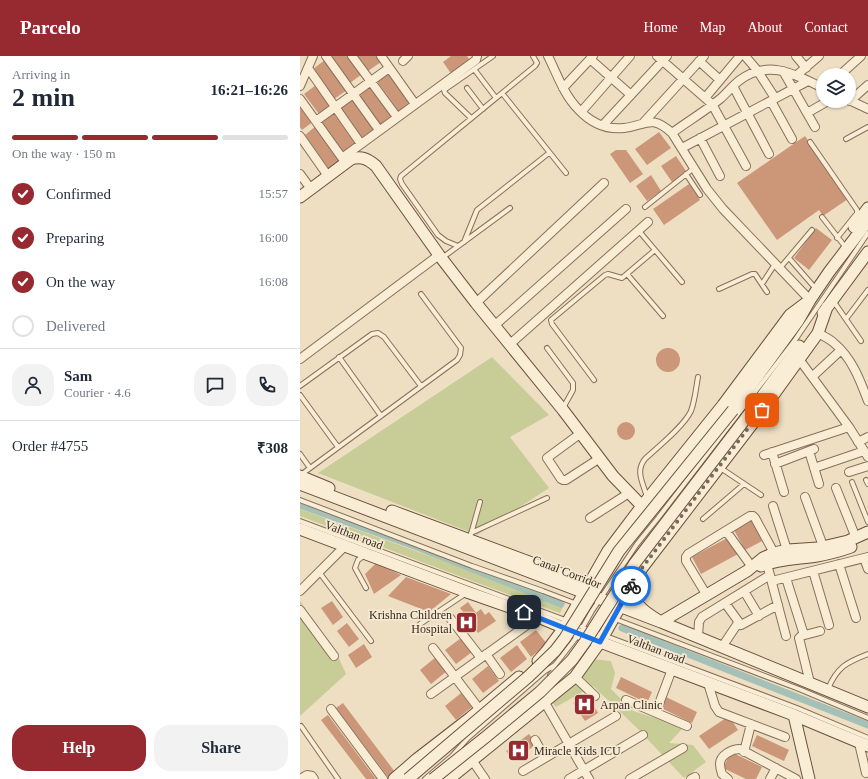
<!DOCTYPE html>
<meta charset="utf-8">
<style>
body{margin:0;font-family:Georgia,serif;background:#f2f2f3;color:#1f2937;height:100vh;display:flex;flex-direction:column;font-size:15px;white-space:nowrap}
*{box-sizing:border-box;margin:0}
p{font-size:13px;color:#747a83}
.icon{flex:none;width:22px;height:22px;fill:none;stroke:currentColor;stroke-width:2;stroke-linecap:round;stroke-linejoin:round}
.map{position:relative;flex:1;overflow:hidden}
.drawer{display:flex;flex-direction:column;background:#fff;width:300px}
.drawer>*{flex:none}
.buttons{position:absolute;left:516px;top:12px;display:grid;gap:8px}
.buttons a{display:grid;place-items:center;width:40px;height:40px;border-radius:50%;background:#fff;box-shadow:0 1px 3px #0004;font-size:20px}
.pin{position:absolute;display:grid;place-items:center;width:34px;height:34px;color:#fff;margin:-17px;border-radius:8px;box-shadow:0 2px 6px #0006}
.courier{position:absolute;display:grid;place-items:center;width:40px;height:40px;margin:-20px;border:3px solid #1a73e8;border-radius:50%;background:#fff;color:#222;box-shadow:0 1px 5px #0007}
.head em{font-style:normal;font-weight:700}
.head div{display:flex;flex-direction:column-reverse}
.head{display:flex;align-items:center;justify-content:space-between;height:68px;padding:0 12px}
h1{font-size:26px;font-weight:700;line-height:30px}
.bar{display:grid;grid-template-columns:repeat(4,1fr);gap:6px 4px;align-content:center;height:48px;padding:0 12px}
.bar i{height:5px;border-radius:3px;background:#e0e1e3}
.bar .selected{background:#962a30}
.bar p{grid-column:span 4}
.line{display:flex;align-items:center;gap:10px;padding:0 12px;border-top:1px solid #e0e1e3}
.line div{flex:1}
.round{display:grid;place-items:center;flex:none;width:42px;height:42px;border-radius:16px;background:#f2f2f3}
ol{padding:0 12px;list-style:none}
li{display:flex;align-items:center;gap:12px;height:44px}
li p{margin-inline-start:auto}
li .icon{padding:4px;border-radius:50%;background:#962a30;color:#fff;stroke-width:4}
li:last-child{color:#747a83}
li i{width:22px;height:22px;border:2px solid #e0e1e3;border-radius:50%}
.button{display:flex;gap:8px;margin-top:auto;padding:8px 12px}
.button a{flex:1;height:46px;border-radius:16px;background:#962a30;color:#fff;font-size:16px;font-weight:700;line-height:46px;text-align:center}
.button a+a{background:#f2f2f3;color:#1f2937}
header{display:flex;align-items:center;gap:24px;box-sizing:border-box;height:56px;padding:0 20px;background:#962a30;color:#fff}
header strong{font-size:19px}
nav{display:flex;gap:22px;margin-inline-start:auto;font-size:14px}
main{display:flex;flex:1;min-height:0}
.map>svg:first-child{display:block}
</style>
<header>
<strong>Parcelo</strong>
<nav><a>Home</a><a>Map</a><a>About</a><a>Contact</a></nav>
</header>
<main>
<section class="drawer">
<div class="head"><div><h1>2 min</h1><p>Arriving in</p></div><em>16:21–16:26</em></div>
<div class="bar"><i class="selected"></i><i class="selected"></i><i class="selected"></i><i></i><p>On the way · 150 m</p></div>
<ol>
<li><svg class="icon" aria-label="check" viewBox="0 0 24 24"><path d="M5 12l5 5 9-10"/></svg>Confirmed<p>15:57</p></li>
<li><svg class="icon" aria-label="check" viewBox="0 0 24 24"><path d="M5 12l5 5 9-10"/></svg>Preparing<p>16:00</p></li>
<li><svg class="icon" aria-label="check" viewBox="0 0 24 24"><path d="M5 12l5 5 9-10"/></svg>On the way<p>16:08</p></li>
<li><i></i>Delivered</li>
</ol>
<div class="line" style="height:72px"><a class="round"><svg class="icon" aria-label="person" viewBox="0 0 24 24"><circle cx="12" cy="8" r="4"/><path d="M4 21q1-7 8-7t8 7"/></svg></a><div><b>Sam</b><p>Courier · 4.6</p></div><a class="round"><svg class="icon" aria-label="chat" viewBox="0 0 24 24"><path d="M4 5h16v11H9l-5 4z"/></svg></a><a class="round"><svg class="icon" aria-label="phone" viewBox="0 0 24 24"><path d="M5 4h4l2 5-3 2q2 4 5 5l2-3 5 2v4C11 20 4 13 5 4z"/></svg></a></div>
<div class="line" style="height:52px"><div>Order #4755</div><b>₹308</b></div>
<div class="button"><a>Help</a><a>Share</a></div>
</section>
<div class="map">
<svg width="568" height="723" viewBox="0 0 568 723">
<rect width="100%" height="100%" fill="#eedfc3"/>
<path fill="#c8cc97" d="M192 301 249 359 210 381 249 432 177 479 18 417Z
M0 453 220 533 265 547 260 557 183 529 0 460Z
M0 545 37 598 46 618 0 660Z
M291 603 311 605 315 617 311 633 333 655 362 664 382 673 369 687 393 689 406 706 384 722 337 672 293 630 256 651 249 643Z"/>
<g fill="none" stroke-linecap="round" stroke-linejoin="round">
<path stroke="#a5c1b7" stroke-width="7" d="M0 449 117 491 261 548
M322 572 568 669"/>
</g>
<path fill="#cc9779" d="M31 0H50L62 18 50 27Z
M57 0H76L81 6 68 15Z
M151 0H167L171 6 152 19 143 6Z
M25 4 47 34 34 43 13 13Z
M87 15 112 50 101 58 76 24Z
M69 28 93 63 82 71 57 37Z
M16 29 31 49 19 58 4 38Z
M50 41 75 75 63 84 38 49Z
M0 45 14 65 2 74 0 71Z
M32 55 57 90 45 98 21 64Z
M16 70 41 105 29 113 5 79Z
M359 76 371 92 347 109 335 93Z
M505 80 548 143 523 160 519 154 477 184 437 127Z
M316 94H326L343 118 330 127 310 98Z
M376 100 386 115 372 126 361 110Z
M351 119 361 135 347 145 336 130Z
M389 128 400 144 364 169 353 153Z
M516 172 532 184 509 214 494 202Z
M356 304a12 12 0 1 1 24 0a12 12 0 1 1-24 0Z
M317 375a9 9 0 1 1 18 0a9 9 0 1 1-18 0Z
M452 463 464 484 445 494 434 474Z
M429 481 438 498 401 518 392 501Z
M76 507 101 519 74 538 65 518Z
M106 521 151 538 129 556 88 540Z
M32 545 43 561 33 569 21 552Z
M168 546 176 557 181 553 185 559 189 556 196 565 178 577 160 552Z
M47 567 59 583 49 591 37 575Z
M236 574 247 588 231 601 220 586Z
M161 582 172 596 156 608 145 594Z
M64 588 72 601 56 612 48 599Z
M217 589 227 603 211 616 200 602Z
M136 601 147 615 131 628 120 614Z
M188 610 199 625 183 637 172 623Z
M321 621 352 636 347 647 316 632Z
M161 637 172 651 156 664 145 650Z
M287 638 298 657 285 665 273 647Z
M366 641 397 656 392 667 361 652Z
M43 647 95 716 88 721 36 652Z
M28 659 76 723H66L21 664Z
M429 660 438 674 409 693 399 680Z
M229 678 237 688 213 705 206 695Z
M457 679 489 694 484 705 452 690Z
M431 696 462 711 456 723H446L423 712Z"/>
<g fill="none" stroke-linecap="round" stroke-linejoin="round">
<defs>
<path id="lane" d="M174 13 196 42
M167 32 183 53
M202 37 266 117
M171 62 145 37 144 34 193 0
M546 83 568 71
M510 86 557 154V157L537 182
M386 118 400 139
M345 151 394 112
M522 161 543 188
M339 175 382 226
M164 186 177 154 249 97
M158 190 146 185 138 179 102 128 100 123 101 120 235 10 237 7 233 0
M142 202 210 152
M489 202 516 233
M480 212 512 174
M327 218 363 260
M462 228 475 208
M419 233 452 218H455L467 236
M534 246 561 285
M546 263 568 234
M247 292 273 327V334L263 352
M39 301 81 360
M294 324 252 268 251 264 305 219 308 218 322 222 355 194
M0 330 72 278 78 277 84 281 121 330
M0 339 38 391
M0 398 10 412
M419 411 461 439
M2 418 157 304 160 299 161 292 121 238
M566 424 568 428
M552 426 568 466
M347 441C343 427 335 415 345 403 358 391 384 370 391 355 395 344 396 332 398 321
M0 444 172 510 243 535 277 548
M403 463 444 428
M0 465 268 565
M171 477 247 442
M171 478 180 446
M65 499 58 504 55 512 66 532
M19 516 71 585
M315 563 499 633 568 662
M120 568 165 538
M274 568 497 652 568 682
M250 619 253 616 255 609 279 578 292 555 337 488 358 462 495 284 568 177
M528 633C537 611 547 606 568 598
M1 670 38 723
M152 700 161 694
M125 723 152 700 168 682 245 615 255 609"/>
<path id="street" d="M26 0 79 74
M52 0 97 61
M81 0 115 48
M248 0C257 18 264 39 278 53 290 66 306 74 324 72 347 69 351 58 372 77L407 133 423 153 510 244
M357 0 412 48 446 110
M445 0 457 14 475 42
M496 0 506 12
M290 3 331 39
M103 5 108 0
M399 5 420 24
M8 12 61 88
M483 15 515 71
M497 19 519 0
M540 19 561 0
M0 30 13 0
M433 30 469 98
M263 32 293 0
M405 42 440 0
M0 43 45 106
M549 44 568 53
M471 45 492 83
M550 45 568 29
M281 56 330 0
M507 57 528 45
M16 65 89 12
M344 66 404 0
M303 69 367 0
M372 77C387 66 405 55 420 43 427 37 432 30 440 24 469 3 494 18 523 32
M0 80 28 120
M400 82 420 120
M382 92 508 25
M42 102 176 4 177 0
M0 118 11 133
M176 247 304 127
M194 270 326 153
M518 277C523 280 530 283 534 287 552 302 560 324 568 345
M209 289 348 166
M0 303 139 199
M499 303 549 371 568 401
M513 320 541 294
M281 377 247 402 261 423 263 424H266L300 402
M558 386 568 381
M509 395 519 428
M472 396 484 436
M464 399 549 371
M475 408 514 393
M514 412 564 395
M549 416 568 410
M536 432 556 482
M505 441 523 490
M473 450 487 494
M290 462 329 437
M426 475 452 511
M564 502 568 513
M467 508 486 580
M539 508 556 562
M513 515 529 569
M486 522 504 579
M472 525 568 501
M0 535 46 489
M444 535 459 560
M406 538 386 505V501L388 498 450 460H453L455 462 474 497
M425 547 441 569 478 549
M0 554 34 600
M150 562 181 602
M398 581 399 566 402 561 470 519
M422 591 438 567
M133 592 180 654
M186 598 200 618
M275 621 295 640
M408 627 415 650 419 656 485 681
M510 627 499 582 501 580 520 575
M131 638 238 561
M326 644 387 670
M244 645 289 723
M31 653 83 723
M356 656 372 613
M235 684 245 702
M559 687 566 717
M444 696 451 668
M172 704 185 723
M223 715 316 660
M0 723 7 719 12 720 14 723
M269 723 343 679
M330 723 383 692
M391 723 395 721
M428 723 422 718C421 715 420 711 420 708 420 699 432 693 440 693L496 723
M470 723 476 712"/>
<path id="secondary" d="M0 141 51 103C62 100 68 103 76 110L139 199 176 247 263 354 313 420 342 450
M554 171 568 152
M523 257 568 196
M433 354 498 265 510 244 529 216 568 165
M446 362 499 290
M0 420 29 432
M0 428 361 566 568 651
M92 455 288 528
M0 473 167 536 238 561 279 578 494 659 568 690
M461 510C479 503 498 503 517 500 528 498 540 495 551 491
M335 526C331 549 343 555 361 566L447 515 463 502 474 497 488 494 518 492 548 485 568 476
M238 605 246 596 264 572 308 495 342 450 423 349 490 259 510 244
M494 659 509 723
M94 723 117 703 170 662 219 621
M149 723 275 621 300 586 342 512 453 367 518 277 527 251"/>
</defs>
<use href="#lane" stroke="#88705a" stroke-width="6"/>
<use href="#street" stroke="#88705a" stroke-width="10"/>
<use href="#secondary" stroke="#6a513d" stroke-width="13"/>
<use href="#lane" stroke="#f9edd6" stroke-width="4"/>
<use href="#street" stroke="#f9edd6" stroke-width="8"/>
<use href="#secondary" stroke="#f9edd6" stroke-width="11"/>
<defs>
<path id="secondary-bridge" d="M108 723 228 621 255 595 265 582 319 495 433 354
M133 723 187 680 240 636 272 604 285 586 335 507 446 362"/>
</defs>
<use href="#secondary-bridge" stroke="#6a513d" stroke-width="13" stroke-linecap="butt"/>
<use href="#secondary-bridge" stroke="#f9edd6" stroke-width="11"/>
</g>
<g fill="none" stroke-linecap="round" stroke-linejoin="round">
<path stroke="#786958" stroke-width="4" stroke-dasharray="0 7.2" d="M331 530 342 512 462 354"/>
<path stroke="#1a73e8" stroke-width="5" d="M224 556 300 586 331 530"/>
</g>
<defs>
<symbol id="hospital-square" viewBox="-11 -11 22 22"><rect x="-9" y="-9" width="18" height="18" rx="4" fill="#962a30" stroke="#f5e9d2"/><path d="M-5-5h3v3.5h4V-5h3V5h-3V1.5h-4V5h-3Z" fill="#fff"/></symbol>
</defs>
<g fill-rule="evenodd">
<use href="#hospital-square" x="154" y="554" width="25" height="25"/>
<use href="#hospital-square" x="272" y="636" width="25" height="25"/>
<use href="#hospital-square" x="206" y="682" width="25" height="25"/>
</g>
<g text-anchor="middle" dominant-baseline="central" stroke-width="3.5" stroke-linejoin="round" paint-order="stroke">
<g font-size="12" fill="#38291e" stroke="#f5e9d2">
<text transform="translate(54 479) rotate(21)">Valthan road</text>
<text transform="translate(267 516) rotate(21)">Canal Corridor</text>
<text transform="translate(356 593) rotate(21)">Valthan road</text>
</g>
<g font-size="12" fill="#38291e" stroke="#f5e9d2" text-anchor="start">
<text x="152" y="559" text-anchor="end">Krishna Children<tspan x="152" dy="14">Hospital</tspan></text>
<text x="300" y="649">Arpan Clinic</text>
<text x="234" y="695">Miracle Kids ICU</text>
</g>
</g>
</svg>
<div class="buttons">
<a><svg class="icon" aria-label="layers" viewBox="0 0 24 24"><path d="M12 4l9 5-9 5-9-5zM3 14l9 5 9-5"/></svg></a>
</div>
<div class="pin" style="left:462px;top:354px;background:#ea580c"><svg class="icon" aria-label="bag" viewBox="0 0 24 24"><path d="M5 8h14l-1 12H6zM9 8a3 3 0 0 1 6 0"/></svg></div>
<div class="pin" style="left:224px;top:556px;background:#1f2937"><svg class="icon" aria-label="home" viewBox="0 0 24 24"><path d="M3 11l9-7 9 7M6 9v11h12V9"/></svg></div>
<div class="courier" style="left:331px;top:530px"><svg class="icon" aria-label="bike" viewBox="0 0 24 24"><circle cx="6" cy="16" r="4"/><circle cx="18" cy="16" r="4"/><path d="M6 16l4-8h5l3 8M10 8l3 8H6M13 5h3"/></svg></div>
</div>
</main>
